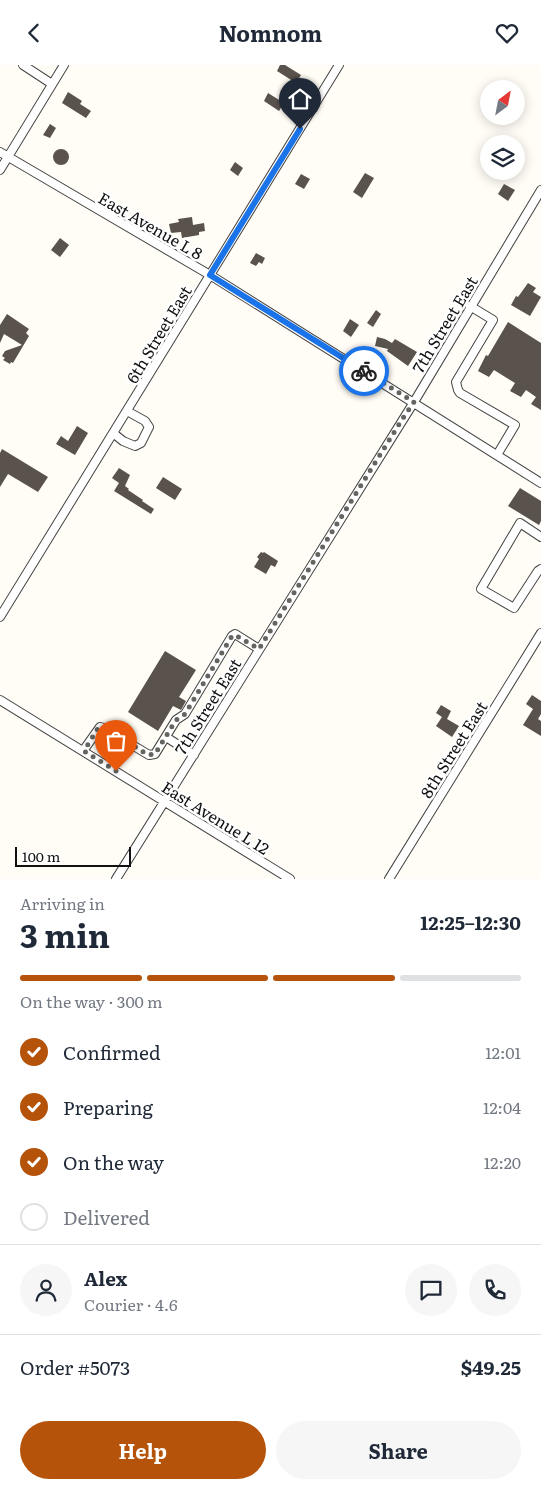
<!DOCTYPE html>
<meta charset="utf-8">
<style>
body{margin:0;font-family:Literata,serif;background:#f6f6f7;color:#1f2937;height:100vh;display:flex;flex-direction:column;font-size:19px;white-space:nowrap}
*{box-sizing:border-box;margin:0}
p{font-size:16px;color:#747a83}
.icon{flex:none;width:28px;height:28px;fill:none;stroke:currentColor;stroke-width:2;stroke-linecap:round;stroke-linejoin:round}
.map{position:relative;height:814px;overflow:hidden}
.drawer{display:flex;flex-direction:column;background:#fff;flex:1}
.drawer>*{flex:none}
.needle{width:32px;rotate:32deg}
.fabs{position:absolute;left:480px;top:15px;display:grid;gap:10px}
.fabs a{display:grid;place-items:center;width:45px;height:45px;border-radius:50%;background:#fff;box-shadow:0 2px 12px #0003;font-size:25px}
.scale{position:absolute;left:15px;bottom:12px;width:116px;box-sizing:border-box;padding-left:5px;border:2px solid #111;border-top:0;font-size:14px;line-height:18px;white-space:nowrap;color:#111;-webkit-text-stroke:4px #fff;paint-order:stroke}
.pin{position:absolute;display:grid;place-items:center;width:42px;height:42px;color:#fff;margin:-51px -21px;border-radius:50% 50% 50% 0;rotate:-45deg;box-shadow:0 0 5px #0007}
.pin .icon{rotate:45deg}
.courier{position:absolute;display:grid;place-items:center;width:50px;height:50px;margin:-25px;border:4px solid #1a73e8;border-radius:50%;background:#fff;color:#222;box-shadow:0 1px 6px #0007}
.overview em{font-style:normal;font-weight:700}
.overview div{display:flex;flex-direction:column-reverse}
.overview{display:flex;align-items:center;justify-content:space-between;height:85px;padding:0 20px}
h1{font-size:32px;font-weight:700;line-height:38px}
.bar{display:grid;grid-template-columns:repeat(4,1fr);gap:8px 5px;align-content:center;height:60px;padding:0 20px}
.bar i{height:6px;border-radius:4px;background:#e0e1e3}
.bar .active{background:#b45309}
.bar p{grid-column:span 4}
.line{display:flex;align-items:center;gap:12px;padding:0 20px;border-top:1px solid #e0e1e3}
.line div{flex:1}
.round{display:grid;place-items:center;flex:none;width:52px;height:52px;border-radius:26px;background:#f6f6f7}
ol{padding:0 20px;list-style:none}
li{display:flex;align-items:center;gap:15px;height:55px}
li p{margin-inline-start:auto}
li .icon{padding:5px;border-radius:50%;background:#b45309;color:#fff;stroke-width:4}
li:last-child{color:#747a83}
li i{width:28px;height:28px;border:2px solid #e0e1e3;border-radius:50%}
.primary-button{display:flex;gap:10px;margin-top:auto;padding:10px 20px}
.primary-button a{flex:1;height:58px;border-radius:30px;background:#b45309;color:#fff;font-size:20px;font-weight:700;line-height:58px;text-align:center}
.primary-button a+a{background:#f6f6f7;color:#1f2937}
header{display:flex;justify-content:space-between;align-items:center;height:65px;padding:0 20px;background:#fff;font-size:22px;font-weight:700}
.map>svg:first-child{display:block}
</style>
<header><svg class="icon" aria-label="back" viewBox="0 0 24 24"><path d="M15 5l-7 7 7 7"/></svg>Nomnom<svg class="icon" aria-label="heart" viewBox="0 0 24 24"><path d="M12 20l-8-8c-3-5 5-10 8-4 3-6 11-1 8 4z"/></svg></header>
<div class="map">
<svg width="541" height="814" viewBox="0 0 541 814">
<rect width="100%" height="100%" fill="#fffdf5"/>
<path fill="#5a524d" d="M280 0H285L301 10 296 18 277 6Z
M68 27 82 36 80 39 91 46 86 53 62 38Z
M268 28 284 38 279 46 264 36Z
M50 59 56 63 50 73 43 70Z
M53 92a8 8 0 1 1 16 0a8 8 0 1 1-16 0Z
M235 97 243 103 238 111 230 105Z
M365 108 374 113 362 133 353 127Z
M301 109 310 114 304 124 295 119Z
M504 119 515 125 508 136 498 129Z
M192 152 193 160 204 158 205 166 199 167V170L182 173 181 167 171 168 169 159 179 157 178 154Z
M60 173 69 180 60 192 51 185Z
M256 188 265 193 262 199 259 197 256 201 250 198Z
M528 218 536 223 533 227 541 232 530 251 511 240 516 231 518 232Z
M376 245 381 249 373 262 367 258Z
M7 249 29 264 26 268 29 271 13 298 11 297 10 299 3 295 5 293 2 291 5 286 22 280 4 269 0 278V260Z
M350 254 359 260 351 272 343 266Z
M508 257 541 278V345L531 339 536 332 526 325 521 332 510 326 515 318 494 305 489 312 478 306 486 290 488 291Z
M377 272 385 274 392 278 395 274 417 287 408 301 387 286 388 284 375 281Z
M77 361 88 368 75 390 56 379 61 371 68 376Z
M2 384 48 412 38 427 8 409 0 422V388Z
M119 403 130 410 125 421 129 424 128 425 143 435 142 436 154 444 151 449 114 426 119 418 112 413Z
M163 412 182 424 175 435 156 423Z
M520 423 541 436V456L539 460 508 441Z
M261 487 263 488 264 487 278 496 275 502 271 500 266 509 254 502 259 494 257 492Z
M165 586 196 605 179 632 186 636 181 645 173 641 158 666 128 647Z
M532 630 541 636V649L538 654 541 656V671L523 660 533 644 526 639Z
M441 640 451 646 447 654 459 661 452 672 436 661 442 652 436 648Z"/>
<g fill="none" stroke-linecap="round" stroke-linejoin="round">
<defs>
<path id="minor" d="M23 0 52 19
M0 87 210 210 541 418
M0 105 64 0
M470 241 493 255 456 317 458 325 460 328 515 360 497 390
M113 368 123 376 135 381 141 378 149 362 145 356 127 346
M541 472 520 458 481 524 514 543 538 506 541 504
M0 552 339 0
M0 635 290 814
M166 672 194 690
M83 686 100 662 104 663 149 690 155 689 176 655 185 649 232 571 235 569 259 584
M116 814 414 337 541 125
M389 814 541 568"/>
</defs>
<use href="#minor" stroke="#444" stroke-width="10"/>
<use href="#minor" stroke="#fff" stroke-width="8"/>
</g>
<g fill="none" stroke-linecap="round" stroke-linejoin="round">
<path stroke="#646461" stroke-width="5" stroke-dasharray="0 9" d="M116 706 84 686 98 663 104 662 148 690 155 689 176 655 185 649 232 571 235 570 259 584 403 353 414 337 364 306"/>
<path stroke="#1a73e8" stroke-width="6" d="M300 64 210 210 364 306"/>
</g>
<g text-anchor="middle" dominant-baseline="central" stroke-width="5" stroke-linejoin="round" paint-order="stroke">
<g font-size="16" fill="#111" stroke="#fff">
<text transform="translate(151 160) rotate(30)">East Avenue L 8</text>
<text transform="translate(444 259) rotate(-59)">7th Street East</text>
<text transform="translate(158 269) rotate(-59)">6th Street East</text>
<text transform="translate(207 641) rotate(-58)">7th Street East</text>
<text transform="translate(453 684) rotate(-58)">8th Street East</text>
<text transform="translate(216 752) rotate(32)">East Avenue L 12</text>
</g>
</g>
</svg>
<div class="fabs">
<a><svg class="needle" viewBox="-14 -14 28 28"><path d="M0-13l5 13h-10z" fill="#e53935"/><path d="M0 13l5-13h-10z" fill="#747a83"/></svg></a>
<a><svg class="icon" aria-label="layers" viewBox="0 0 24 24"><path d="M12 4l9 5-9 5-9-5zM3 14l9 5 9-5"/></svg></a>
</div>
<div class="scale">100 m</div>
<div class="pin" style="left:116px;top:706px;background:#ea580c"><svg class="icon" aria-label="bag" viewBox="0 0 24 24"><path d="M5 8h14l-1 12H6zM9 8a3 3 0 0 1 6 0"/></svg></div>
<div class="pin" style="left:300px;top:64px;background:#1f2937"><svg class="icon" aria-label="home" viewBox="0 0 24 24"><path d="M3 11l9-7 9 7M6 9v11h12V9"/></svg></div>
<div class="courier" style="left:364px;top:306px"><svg class="icon" aria-label="bike" viewBox="0 0 24 24"><circle cx="6" cy="16" r="4"/><circle cx="18" cy="16" r="4"/><path d="M6 16l4-8h5l3 8M10 8l3 8H6M13 5h3"/></svg></div>
</div>
<section class="drawer">
<div class="overview"><div><h1>3 min</h1><p>Arriving in</p></div><em>12:25–12:30</em></div>
<div class="bar"><i class="active"></i><i class="active"></i><i class="active"></i><i></i><p>On the way · 300 m</p></div>
<ol>
<li><svg class="icon" aria-label="check" viewBox="0 0 24 24"><path d="M5 12l5 5 9-10"/></svg>Confirmed<p>12:01</p></li>
<li><svg class="icon" aria-label="check" viewBox="0 0 24 24"><path d="M5 12l5 5 9-10"/></svg>Preparing<p>12:04</p></li>
<li><svg class="icon" aria-label="check" viewBox="0 0 24 24"><path d="M5 12l5 5 9-10"/></svg>On the way<p>12:20</p></li>
<li><i></i>Delivered</li>
</ol>
<div class="line" style="height:90px"><a class="round"><svg class="icon" aria-label="person" viewBox="0 0 24 24"><circle cx="12" cy="8" r="4"/><path d="M4 21q1-7 8-7t8 7"/></svg></a><div><b>Alex</b><p>Courier · 4.6</p></div><a class="round"><svg class="icon" aria-label="chat" viewBox="0 0 24 24"><path d="M4 5h16v11H9l-5 4z"/></svg></a><a class="round"><svg class="icon" aria-label="phone" viewBox="0 0 24 24"><path d="M5 4h4l2 5-3 2q2 4 5 5l2-3 5 2v4C11 20 4 13 5 4z"/></svg></a></div>
<div class="line" style="height:65px"><div>Order #5073</div><b>$49.25</b></div>
<div class="primary-button"><a>Help</a><a>Share</a></div>
</section>
